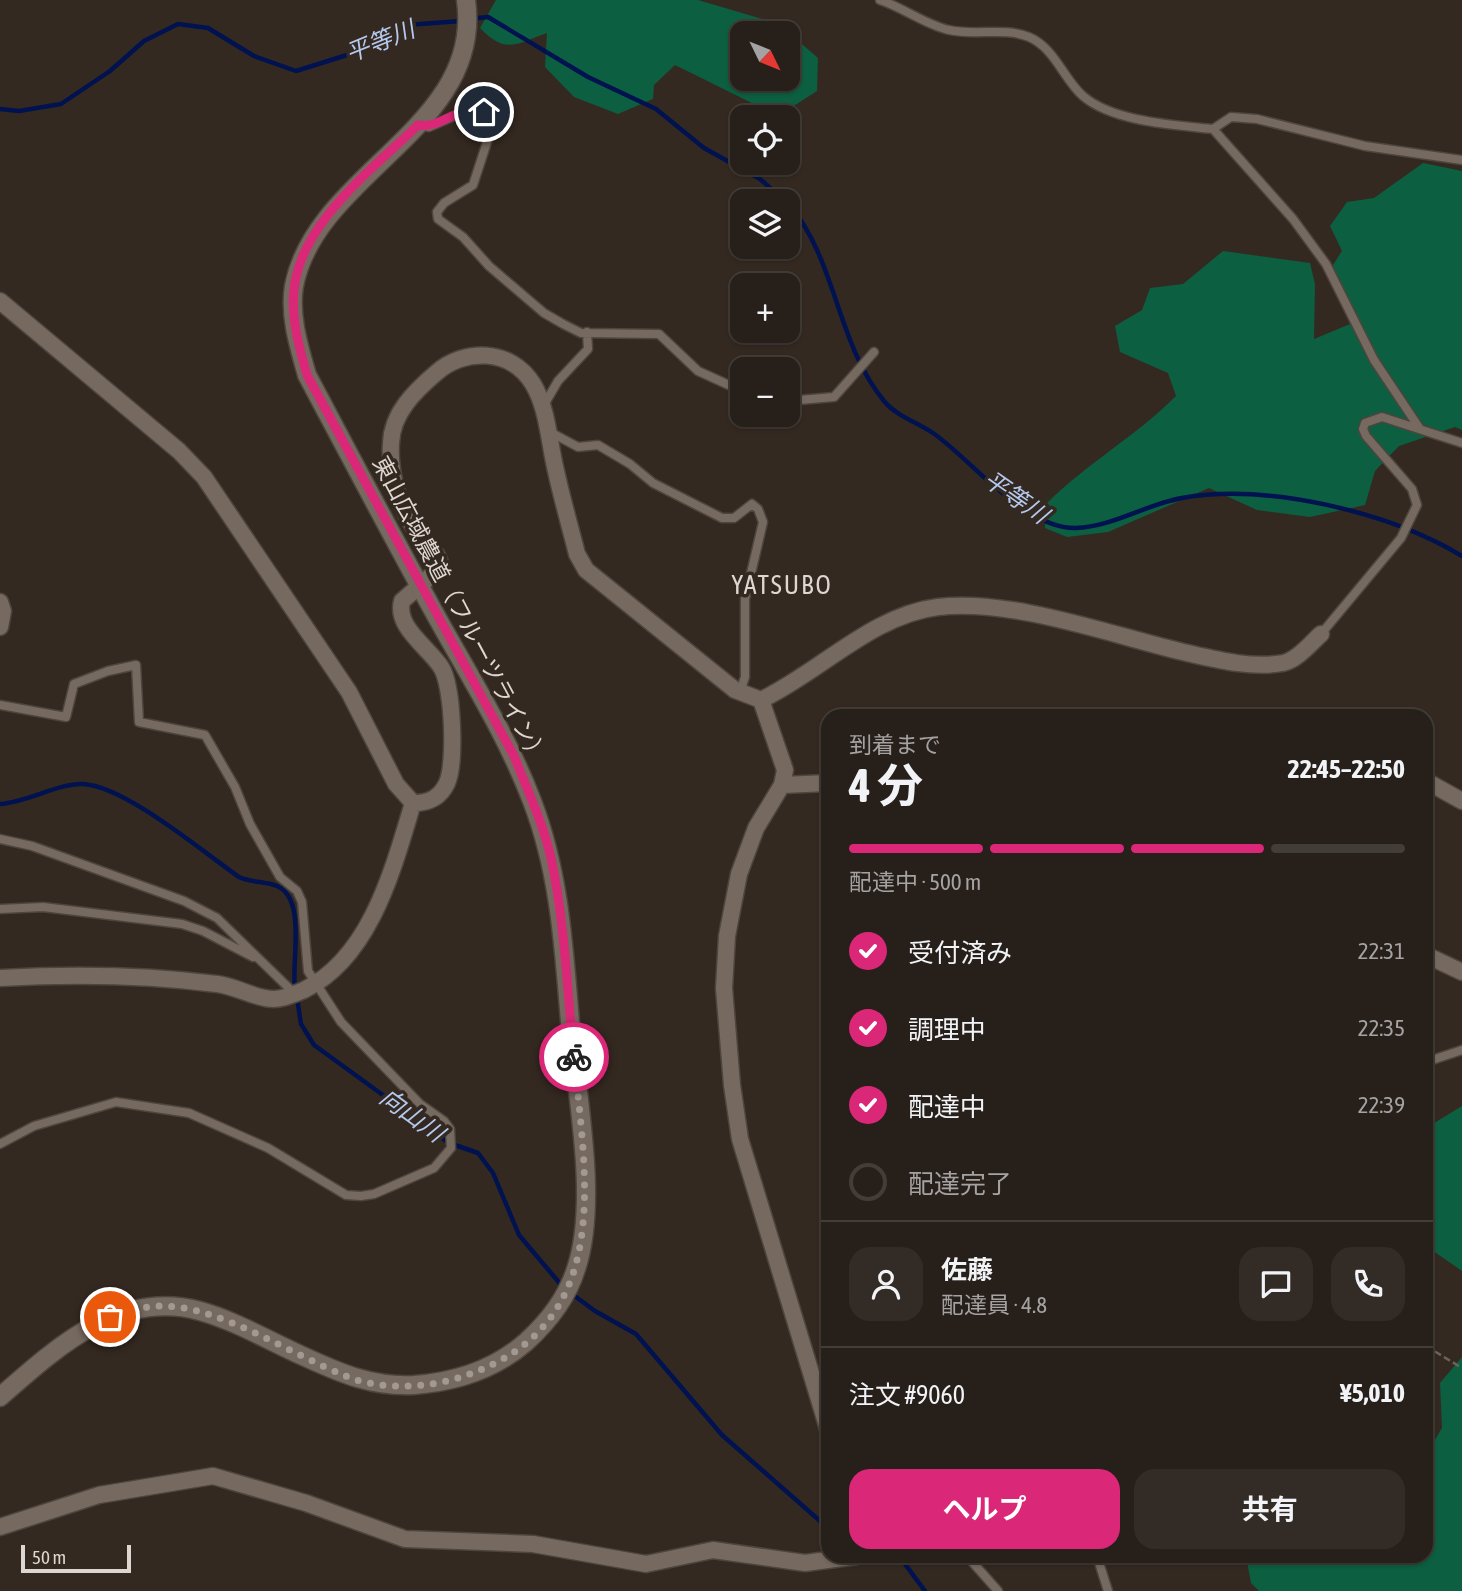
<!DOCTYPE html>
<html lang="ja">
<meta charset="utf-8">
<style>
body{margin:0;font-family:"Asap Condensed","Noto Sans JP",sans-serif;background:#332c26;color:#f1f3f6;height:100vh;display:flex;flex-direction:column;font-size:26px;white-space:nowrap}
*{box-sizing:border-box;margin:0}
p{font-size:23px;color:#a4a2a2}
.icon{flex:none;width:38px;height:38px;fill:none;stroke:currentColor;stroke-width:2;stroke-linecap:round;stroke-linejoin:round}
.map{position:relative;flex:1;overflow:hidden}
.drawer{position:absolute;left:821px;top:709px;width:612px;height:854px;display:flex;flex-direction:column;background:#271f19;border-radius:21px;box-shadow:0 2px 5px #0004,0 0 0 2px #433d38}
.drawer>*{flex:none}
.needle{width:46px;rotate:133deg}
.tools{position:absolute;left:730px;top:21px;display:grid;gap:14px}
.tools a{display:grid;place-items:center;width:70px;height:70px;border-radius:14px;background:#271f19;box-shadow:0 2px 5px #0004,0 0 0 2px #433d38;font-size:35px}
.scale{position:absolute;left:21px;bottom:18px;width:110px;box-sizing:border-box;padding-left:7px;border:4px solid #ddd6d1;border-top:0;font-size:19px;line-height:24px;white-space:nowrap;color:#ddd6d1;-webkit-text-stroke:5px #342921;paint-order:stroke}
.pin{position:absolute;display:grid;place-items:center;width:60px;height:60px;color:#fff;margin:-30px;border:4px solid #fff;border-radius:50%;box-shadow:0 2px 7px #0007}
.courier{position:absolute;display:grid;place-items:center;width:70px;height:70px;margin:-35px;border:5px solid #db2777;border-radius:50%;background:#fff;color:#222;box-shadow:0 2px 9px #0007}
.head em{font-style:normal;font-weight:700}
.head div{display:flex;flex-direction:column-reverse}
.head{display:flex;align-items:center;justify-content:space-between;height:119px;padding:0 28px}
h1{font-size:46px;font-weight:700;line-height:52px}
.bar{display:grid;grid-template-columns:repeat(4,1fr);gap:10px 7px;align-content:center;height:84px;padding:0 28px}
.bar i{height:9px;border-radius:5px;background:#433d38}
.bar .active{background:#db2777}
.bar p{grid-column:span 4}
.line{display:flex;align-items:center;gap:18px;padding:0 28px;border-top:2px solid #433d38}
.line div{flex:1}
.round{display:grid;place-items:center;flex:none;width:74px;height:74px;border-radius:21px;background:#332c26}
ol{padding:0 28px;list-style:none}
li{display:flex;align-items:center;gap:21px;height:77px}
li p{margin-inline-start:auto}
li .icon{padding:7px;border-radius:50%;background:#db2777;color:#fff;stroke-width:4}
li:last-child{color:#a4a2a2}
li i{width:38px;height:38px;border:4px solid #433d38;border-radius:50%}
.primary-button{display:flex;gap:14px;margin-top:auto;padding:14px 28px}
.primary-button a{flex:1;height:80px;border-radius:21px;background:#db2777;color:#fff;font-size:28px;font-weight:700;line-height:80px;text-align:center}
.primary-button a+a{background:#332c26;color:#f1f3f6}
.map>svg:first-child{display:block}
</style>
<div class="map">
<svg width="1462" height="1591" viewBox="0 0 1462 1591">
<rect width="100%" height="100%" fill="#342921"/>
<path fill="#0c5f40" fill-rule="evenodd" d="M496 0H698L779 24 818 58 817 91 778 116 675 65 654 85 653 99 618 114 574 97 545 67 547 33C516 44 506 55 480 28ZM788 33V79H742V33Z
M1423 163 1462 171V430L1455 427 1399 446 1375 471 1365 505 1310 517 1257 510 1209 488 1108 532 1067 537 1045 528 1046 504C1086 464 1136 436 1176 396L1168 373 1120 352 1115 326 1142 310 1150 288 1183 284 1223 251 1310 263 1315 284 1314 339 1350 324 1333 265 1342 251 1330 226 1347 202 1374 198Z
M1462 1106V1271L1426 1246V1128Z
M1462 1357V1591H1259L1251 1583 1246 1556H1426V1449L1429 1450 1442 1428 1440 1383Z"/>
<g fill="none" stroke-linecap="round" stroke-linejoin="round">
<path stroke="#00124f" stroke-width="4.5" d="M469 19 488 17 588 77 656 109 704 148 760 179 785 201
M0 109 19 111 61 104 110 71 144 41 178 24 208 28 254 56 296 71 363 50 407 25 461 21
M788 203C837 260 836 343 884 401 895 415 918 423 933 433 972 460 1024 529 1076 528 1112 527 1147 504 1182 498 1268 483 1389 512 1462 556
M0 804C28 802 59 783 83 784 125 786 203 852 239 877 252 883 265 881 277 886 307 899 291 962 295 990
M297 998 301 1024 314 1045 449 1143 478 1153 493 1173 519 1235 562 1286
M572 1294 595 1311 636 1334 722 1435 828 1528
M899 1556 925 1591"/>
<defs>
<path id="lane" d="M880 0C904 8 926 25 949 30 976 36 1004 27 1029 37 1055 48 1064 80 1083 96 1113 122 1175 125 1213 129L1293 219 1326 264 1374 360 1420 429
M418 125 429 127 472 108 484 112 490 120V133L473 185 444 203 437 212 438 219 463 237 489 266 544 313 563 324 581 333 659 334 698 371 742 391
M1213 129 1231 117 1257 119 1365 146 1462 160
M788 401 834 397 874 352
M544 405 558 381 588 349 587 332
M550 432 578 447 598 445 630 464 653 483 722 518H734L752 504 758 509 763 522 745 599V677L740 692
M1321 634 1401 538 1417 505 1412 489 1366 436 1363 429 1365 423 1382 417 1462 443
M0 705 66 717 74 684 108 671 136 665 139 722 205 735 235 787 250 824 280 877 297 891 302 902 308 971 341 1022 420 1104 444 1121 450 1129 451 1148 434 1168 374 1194 361 1196 346 1195 268 1148 189 1113 116 1102 34 1126 0 1144
M0 839 32 846 184 901 217 918 295 994
M0 909 43 907 182 924 203 931 253 957
M1426 1062 1462 1050
M967 1556 998 1591
M1097 1556 1108 1591"/>
<path id="street" d="M0 301 179 451 204 477 349 692 396 784 413 803C429 803 440 798 447 783 456 763 453 685 441 667 428 647 395 627 402 601L441 567C438 551 427 545 418 533 399 508 389 474 391 443 392 413 415 391 436 373 464 348 511 348 533 384 548 409 549 443 556 471 562 499 570 526 577 554L586 570 735 690 761 700C820 672 872 615 938 607 1010 598 1112 635 1183 652 1214 659 1251 669 1283 663 1297 660 1310 644 1321 634
M0 602 3 611 0 627
M761 700 785 770 782 785 756 828 739 874 727 936 724 988 732 1085 740 1139 828 1429
M1426 781 1462 801
M782 785 828 783
M1426 955 1462 972
M0 978C72 974 146 975 217 984 236 986 255 999 274 999 283 999 295 994 304 990 371 957 393 869 413 803
M0 1527 99 1495 213 1476 306 1503 405 1539 533 1544 646 1564 713 1550 805 1563 857 1556"/>
<path id="secondary" d="M0 1397C56 1348 119 1289 200 1311 236 1321 271 1342 305 1357 342 1374 373 1387 414 1385 455 1382 494 1370 526 1342 548 1322 567 1298 576 1269 598 1204 578 1102 571 1033 564 954 561 876 532 801 507 735 468 674 434 612 391 534 349 454 307 375 299 347 289 315 294 286 316 172 484 128 466 0"/>
</defs>
<use href="#lane" stroke="#4d453e" stroke-width="11"/>
<use href="#street" stroke="#4d453e" stroke-width="19"/>
<use href="#secondary" stroke="#4d453e" stroke-width="21"/>
<path stroke="#6c635c" stroke-width="2.5" stroke-dasharray="7 3.5" stroke-linecap="butt" d="M1426 1346 1462 1368"/>
<use href="#lane" stroke="#766a60" stroke-width="8"/>
<use href="#street" stroke="#766a60" stroke-width="16"/>
<use href="#secondary" stroke="#766a60" stroke-width="18"/>
</g>
<g fill="none" stroke-linecap="round" stroke-linejoin="round">
<path stroke="#a29993" stroke-width="7" stroke-dasharray="0 12.6" d="M110 1317C126 1312 144 1306 161 1306 218 1305 294 1356 348 1377 384 1391 432 1388 467 1375 615 1324 586 1180 574 1057"/>
<path stroke="#db2777" stroke-width="9" d="M484 112C458 103 444 129 418 125 373 169 300 223 294 290 291 319 299 347 307 375L514 756C527 789 543 823 551 858 565 923 567 991 574 1057"/>
</g>
<g text-anchor="middle" dominant-baseline="central" stroke-width="7" stroke-linejoin="round" paint-order="stroke">
<g font-size="23" fill="#ddd6d1" stroke="#342921">
<text transform="translate(460 610) rotate(62)">東山広域農道（フルーツライン）</text>
</g>
<g font-size="24" font-style="italic" fill="#b5c9ee" stroke="#342921">
<text transform="translate(380 41) rotate(-22)">平等川</text>
<text transform="translate(1016 497) rotate(35)">平等川</text>
<text transform="translate(412 1115) rotate(36)">向山川</text>
</g>
<g font-size="26" letter-spacing="2" fill="#ddd6d1" stroke="#342921">
<text x="782" y="585">YATSUBO</text>
</g>
</g>
</svg>
<div class="tools">
<a><svg class="needle" viewBox="-14 -14 28 28"><path d="M0-13l5 13h-10z" fill="#e53935"/><path d="M0 13l5-13h-10z" fill="#a4a2a2"/></svg></a>
<a><svg class="icon" aria-label="locate" viewBox="0 0 24 24"><circle cx="12" cy="12" r="6"/><path d="M12 2v4M12 18v4M2 12h4M18 12h4"/></svg></a>
<a><svg class="icon" aria-label="layers" viewBox="0 0 24 24"><path d="M12 4l9 5-9 5-9-5zM3 14l9 5 9-5"/></svg></a>
<a>+</a>
<a>−</a>
</div>
<div class="scale">50 m</div>
<div class="pin" style="left:110px;top:1317px;background:#ea580c"><svg class="icon" aria-label="bag" viewBox="0 0 24 24"><path d="M5 8h14l-1 12H6zM9 8a3 3 0 0 1 6 0"/></svg></div>
<div class="pin" style="left:484px;top:112px;background:#1f2937"><svg class="icon" aria-label="home" viewBox="0 0 24 24"><path d="M3 11l9-7 9 7M6 9v11h12V9"/></svg></div>
<div class="courier" style="left:574px;top:1057px"><svg class="icon" aria-label="bike" viewBox="0 0 24 24"><circle cx="6" cy="16" r="4"/><circle cx="18" cy="16" r="4"/><path d="M6 16l4-8h5l3 8M10 8l3 8H6M13 5h3"/></svg></div>
<section class="drawer">
<div class="head"><div><h1>4 分</h1><p>到着まで</p></div><em>22:45–22:50</em></div>
<div class="bar"><i class="active"></i><i class="active"></i><i class="active"></i><i></i><p>配達中 · 500 m</p></div>
<ol>
<li><svg class="icon" aria-label="check" viewBox="0 0 24 24"><path d="M5 12l5 5 9-10"/></svg>受付済み<p>22:31</p></li>
<li><svg class="icon" aria-label="check" viewBox="0 0 24 24"><path d="M5 12l5 5 9-10"/></svg>調理中<p>22:35</p></li>
<li><svg class="icon" aria-label="check" viewBox="0 0 24 24"><path d="M5 12l5 5 9-10"/></svg>配達中<p>22:39</p></li>
<li><i></i>配達完了</li>
</ol>
<div class="line" style="height:126px"><a class="round"><svg class="icon" aria-label="person" viewBox="0 0 24 24"><circle cx="12" cy="8" r="4"/><path d="M4 21q1-7 8-7t8 7"/></svg></a><div><b>佐藤</b><p>配達員 · 4.8</p></div><a class="round"><svg class="icon" aria-label="chat" viewBox="0 0 24 24"><path d="M4 5h16v11H9l-5 4z"/></svg></a><a class="round"><svg class="icon" aria-label="phone" viewBox="0 0 24 24"><path d="M5 4h4l2 5-3 2q2 4 5 5l2-3 5 2v4C11 20 4 13 5 4z"/></svg></a></div>
<div class="line" style="height:91px"><div>注文 #9060</div><b>¥5,010</b></div>
<div class="primary-button"><a>ヘルプ</a><a>共有</a></div>
</section>
</div>
